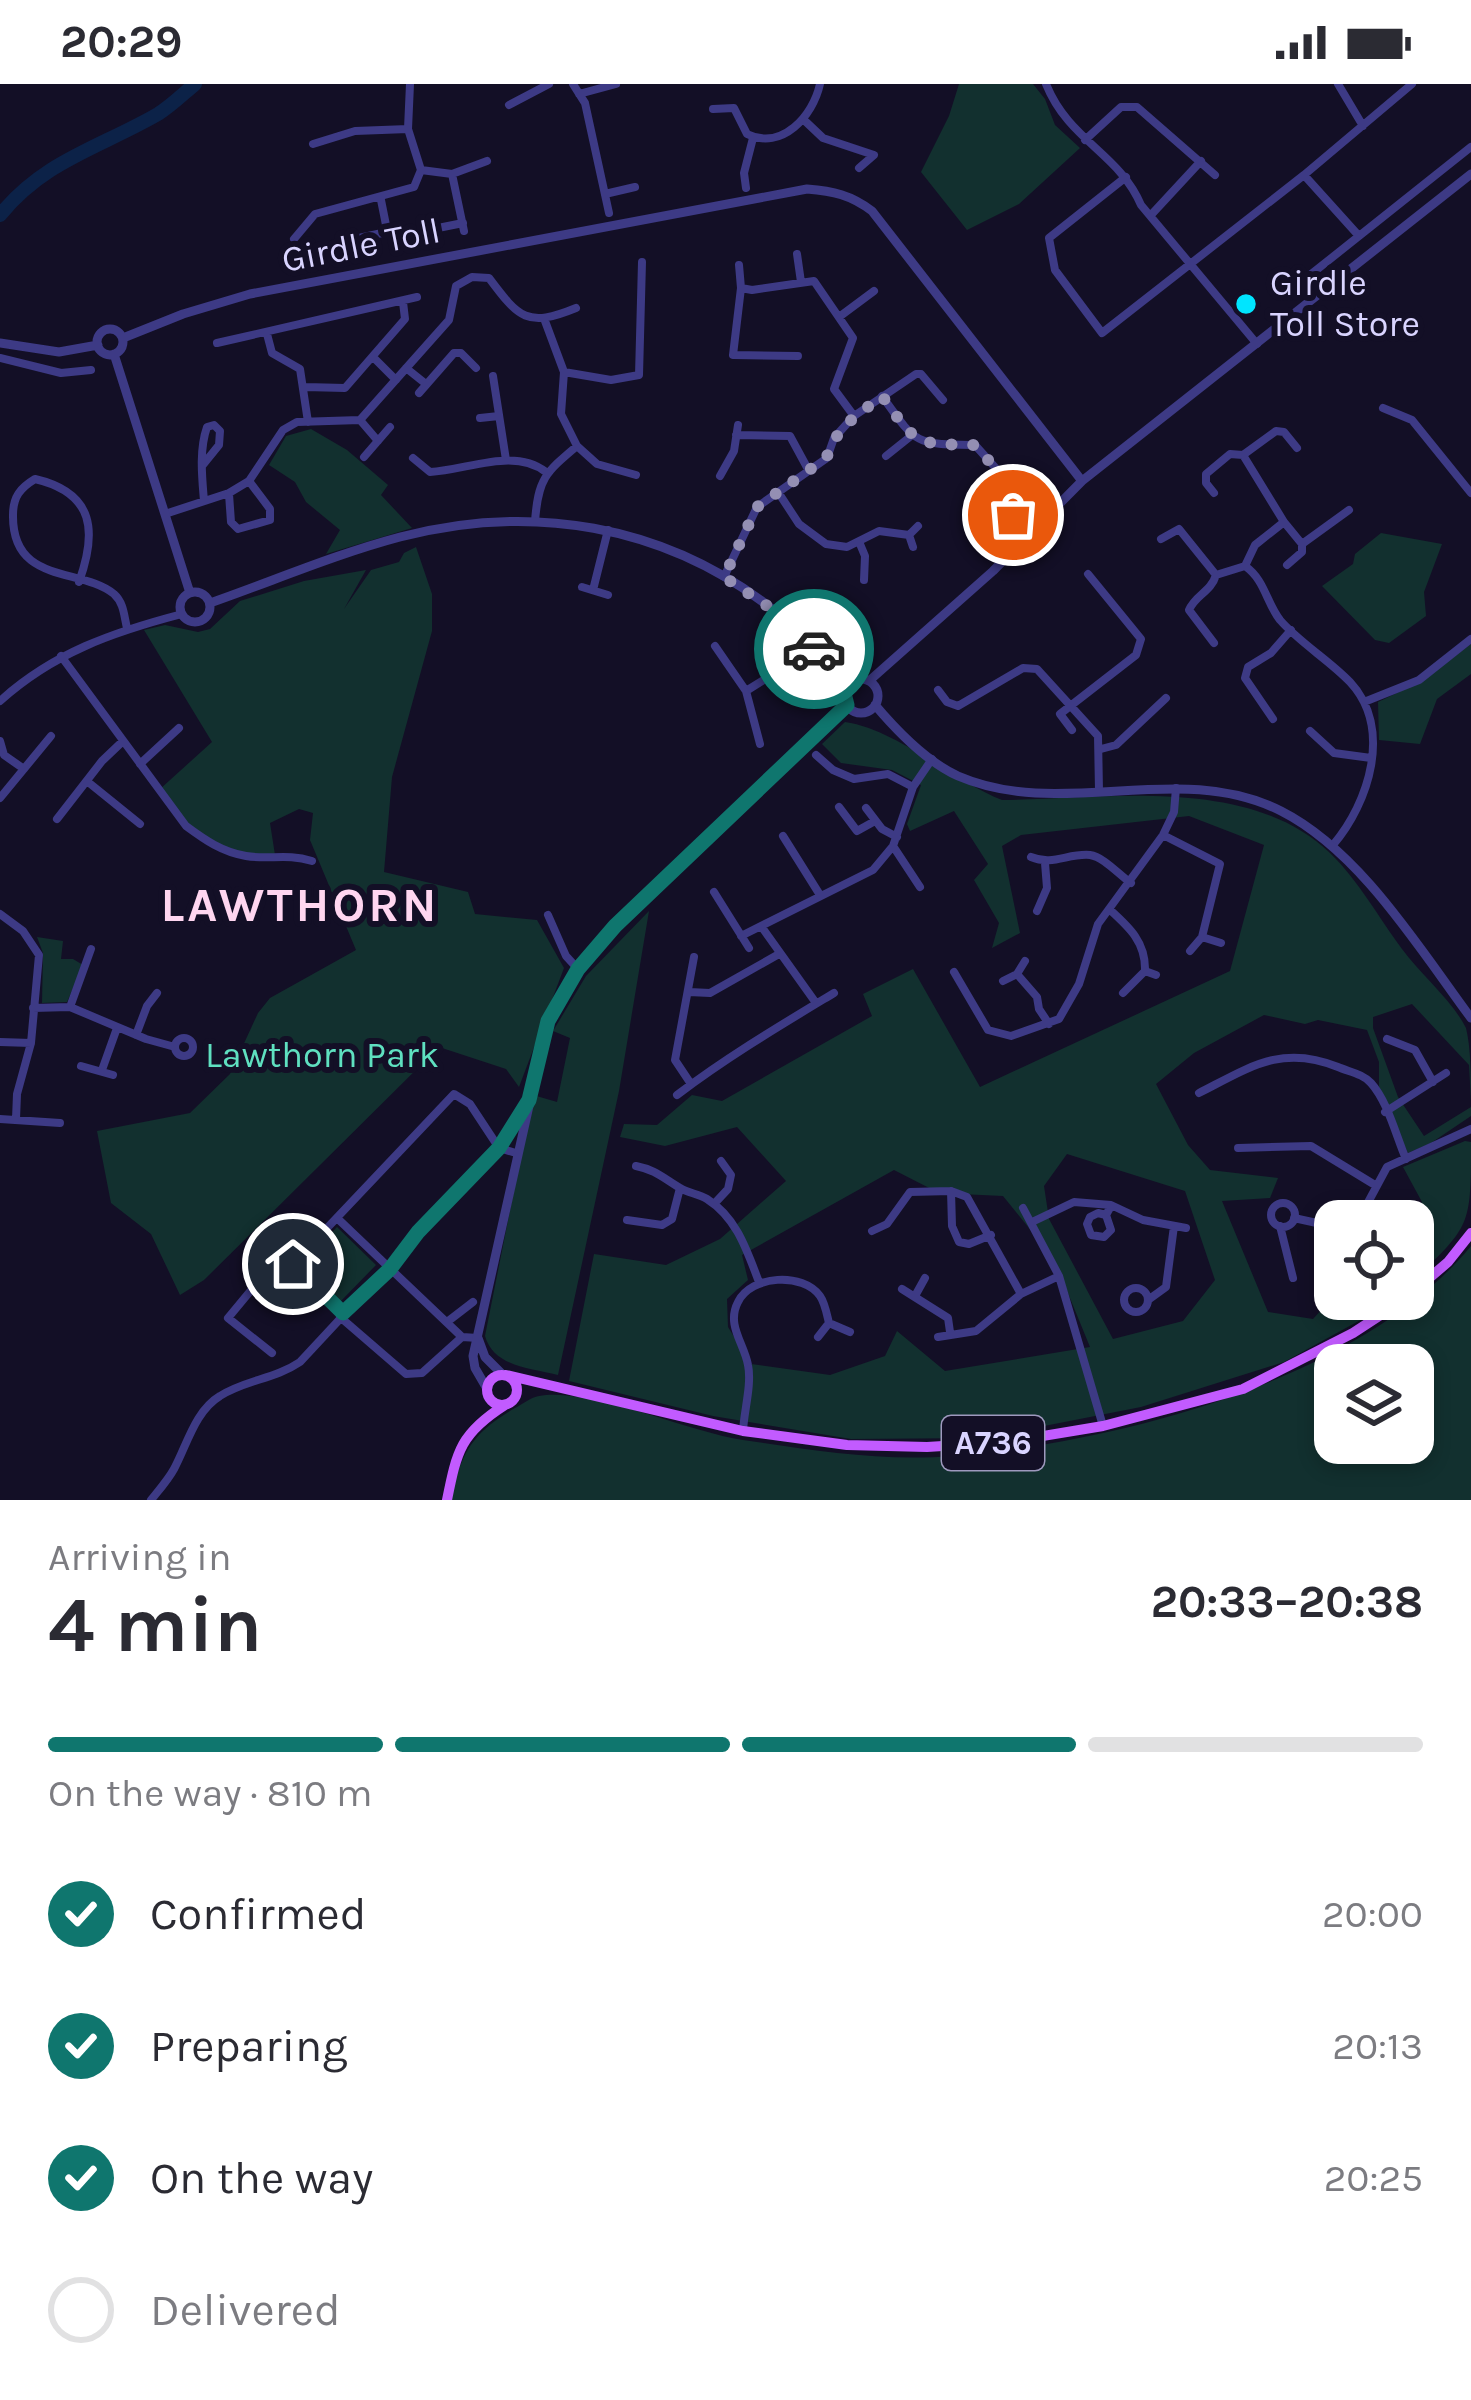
<!DOCTYPE html>
<meta charset="utf-8">
<style>
body{margin:0;font-family:Karla,sans-serif;background:#f2f2f3;color:#2b2b33;height:100vh;display:flex;flex-direction:column;font-size:45px;white-space:nowrap}
*{box-sizing:border-box;margin:0}
p{font-size:39px;color:#7c7c81}
.icon{flex:none;width:66px;height:66px;fill:none;stroke:currentColor;stroke-width:2;stroke-linecap:round;stroke-linejoin:round}
.map{position:relative;height:1416px;overflow:hidden}
.side{display:flex;flex-direction:column;background:#fff;flex:1}
.side>*{flex:none}
.fabs{position:absolute;left:1314px;top:1116px;display:grid;gap:24px}
.fabs a{display:grid;place-items:center;width:120px;height:120px;border-radius:24px;background:#fff;box-shadow:0 6px 18px #0003;font-size:60px}
.pin{position:absolute;display:grid;place-items:center;width:102px;height:102px;color:#fff;margin:-51px;border:6px solid #fff;border-radius:50%;box-shadow:0 3px 12px #0007}
.courier{position:absolute;display:grid;place-items:center;width:120px;height:120px;margin:-60px;border:9px solid #0f766e;border-radius:50%;background:#fff;color:#222;box-shadow:0 3px 15px #0007}
.headline em{font-style:normal;font-weight:700}
.headline div{display:flex;flex-direction:column-reverse}
.headline{display:flex;align-items:center;justify-content:space-between;height:204px;padding:0 48px}
h1{font-size:78px;font-weight:700;line-height:90px}
.bar{display:grid;grid-template-columns:repeat(4,1fr);gap:18px 12px;align-content:center;height:144px;padding:0 48px}
.bar i{height:15px;border-radius:9px;background:#e1e1e2}
.bar .current{background:#0f766e}
.bar p{grid-column:span 4}
ol{padding:0 48px;list-style:none}
li{display:flex;align-items:center;gap:36px;height:132px}
li p{margin-inline-start:auto}
li .icon{padding:12px;border-radius:50%;background:#0f766e;color:#fff;stroke-width:4}
li:last-child{color:#7c7c81}
li i{width:66px;height:66px;border:6px solid #e1e1e2;border-radius:50%}
.status{display:flex;justify-content:space-between;align-items:center;height:84px;padding:0 60px;background:#fff;direction:ltr}
.status svg{height:33px;fill:currentColor}
.map>svg:first-child{display:block}
</style>
<div class="status"><b>20:29</b><svg viewBox="0 0 49 12"><path d="M0 12V9h3v3zM5 12V6h3v6zM10 12V3h3v9zM15 12V0h3v12zM26 1h20v11H26zM47 4h2v5h-2z"/></svg></div>
<div class="map">
<svg width="1471" height="1416" viewBox="0 0 1471 1416">
<rect width="100%" height="100%" fill="#130f26"/>
<path fill="#12302f" fill-rule="evenodd" d="M959 0H1033L1045 15 1055 41 1080 64 1019 120 967 146 921 88 949 32Z
M311 345 347 366 388 401 381 411 412 444 326 470 340 446 306 418 295 398 269 381 286 352Z
M1381 449 1442 460 1424 508 1426 532 1389 559 1375 556 1322 502 1353 480 1355 470Z
M416 463 432 510V547L392 693 384 788 468 808 475 830 537 836 564 884 519 1003 506 985 439 963 204 1196 180 1211 151 1150 111 1119 97 1047 190 1029 230 990 258 929 270 914 356 866 310 756 313 729 299 725 270 739 275 771C216 776 192 751 159 706L212 658 144 546 165 541 198 548 210 545 240 517 304 497 366 486 344 525 371 486 399 478 404 469Z
M1471 560V590L1437 615 1420 660 1379 656 1378 618 1424 596Z
M845 638C898 646 951 696 1002 716 1106 715 1249 691 1330 769 1358 796 1379 834 1402 865 1421 891 1452 916 1466 944 1471 964 1471 994 1471 1017L1469 981 1412 920 1373 933V944L1398 1013 1424 1052 1471 1023V1032L1431 1059 1408 1069 1379 1006V978L1367 946 1318 936 1305 940 1264 931 1194 969 1156 1000 1188 1061 1210 1086 1278 1094 1270 1114 1222 1117 1268 1228 1313 1235 1335 1211V1215H1391L1375 1228 1284 1278 1141 1323 983 1354 851 1355 713 1332 569 1297 594 1170 666 1181 720 1155 786 1097 737 1043 665 1062 620 1053 624 1040 657 1041 692 1011 722 1017 872 932 863 910 913 885 980 1003 1230 887 1264 761 1189 732 1021 751 1002 762 1020 849 992 864 999 839 974 796 988 780 954 727 910 747 907 740 921 701 892 686 841 679 822 660ZM1067 1070 1185 1107 1215 1196 1183 1237 1113 1255 1049 1135 1044 1102ZM894 1086 939 1109 1003 1112 1054 1175 1090 1263 945 1287 897 1247 885 1272 830 1291 751 1280 728 1243 727 1215 748 1196 742 1171Z
M649 827 619 1007 558 1291C530 1284 494 1283 485 1252L533 1011 557 1018 570 954 553 947 586 892Z
M37 853 63 857 61 875H73L83 881 67 918 42 919 43 869Z
M1465 1057 1471 1058C1471 1143 1471 1141 1413 1197V1137H1404L1422 1118 1403 1083Z
M337 1143 376 1181 340 1218 301 1181Z
M1471 1162V1416H451C461 1368 472 1349 515 1324 523 1320 531 1313 539 1312 589 1303 688 1348 743 1356 811 1366 883 1378 952 1372 1120 1358 1360 1296 1471 1162ZM1335 1281H1413V1359H1335Z"/>
<g fill="none" stroke-linecap="round" stroke-linejoin="round">
<path stroke="#0c2248" stroke-width="14" d="M0 131C45 76 99 64 158 30 171 22 183 10 195 0"/>
<path stroke="#3d3a85" stroke-width="8" d="M573 0 585 19 609 129
M1046 0C1069 57 1119 69 1141 121L1257 260
M1338 0 1363 42
M579 10 616 0
M509 21 549 0
M713 25 734 24 747 50C782 67 813 32 820 0
M804 36 823 54 874 71 859 84
M1085 56 1121 23H1137L1215 91
M313 60 355 47 408 45
M421 86 452 90 464 147
M452 90 487 77
M1304 91 1359 152
M1126 93 1049 154 1055 186 1102 249 1304 91 1412 0
M746 104 744 89 753 54
M605 110 635 103
M1151 131 1201 77
M433 145 463 139
M359 154 382 149 386 141 381 116
M294 155 315 130 414 103 421 86 408 45 410 0
M797 170 801 198
M739 181 741 204 733 271 798 272
M1300 199 1471 63
M741 204 752 206 814 197 853 254 834 305 854 332
M839 233 874 207
M545 237 564 288 561 330 577 362 597 380 636 391
M267 250 272 269 300 285 308 338
M217 259 417 213
M373 273 396 296
M0 274 61 289 91 286
M406 284 426 300
M564 288 611 296 639 291 642 178
M493 292 506 376
M305 303 345 304 405 235 403 218
M419 309 454 269H461L476 284
M882 312C917 361 914 360 975 361L1019 410 995 428
M1383 324 1412 336 1471 409
M480 334 499 332
M360 336 378 357
M736 351 790 352 809 387
M1243 371 1284 438 1255 461 1245 482
M1243 371 1276 347 1284 348 1297 364
M886 372 911 352
M364 373 390 343
M413 374 430 388C468 386 514 363 546 388
M202 382 219 361 220 347 214 341 207 343C199 366 202 393 204 417
M720 392 734 367 738 341
M778 408 799 440 826 460 847 463 879 447 909 451 913 463
M1214 409 1206 399V390L1230 370 1243 371
M229 410 231 438 238 445 270 436V425L249 397
M1005 421 1013 431
M165 430 229 409 249 397 283 346 297 338 360 336 449 236 456 202 472 193 489 194C519 234 527 244 576 224
M535 438C538 395 545 389 577 362
M1284 438 1302 460V468L1287 481
M909 451 918 442
M1161 455 1179 445 1216 491 1245 482
M860 460 865 472 864 496
M1302 460 1349 426
M1245 482C1265 496 1266 518 1280 536 1300 559 1329 576 1350 598 1393 644 1369 719 1333 761
M724 493 757 423 827 374 834 354 854 332 916 290H921L943 316
M79 498C97 448 95 409 35 395 20 404 13 413 13 431 12 501 81 483 114 510 124 519 124 532 127 544
M582 503 608 511
M593 506 608 446
M1214 559 1189 526C1195 511 1211 508 1216 491
M715 562 746 607 783 584 807 558
M61 572 186 742C205 756 222 768 246 772 270 776 286 769 312 777
M938 606 947 618 958 622 1023 584 1037 585 1098 652 1099 707
M746 607 760 660
M0 617C53 569 113 548 182 530
M1364 618 1419 596 1471 555
M1273 635 1245 594 1248 583 1271 569 1291 546
M1072 646 1060 630 1136 571 1141 555 1088 490
M1310 647 1334 669 1371 674
M0 657 4 671 24 685
M1101 665 1116 661 1166 614
M816 671 833 686 854 695 888 690 913 703
M140 680 179 644
M88 698 140 740
M0 714 51 652
M839 723 857 747 875 737
M866 724 882 745 897 753
M57 735 102 677 123 657
M1163 751 1220 780 1202 853 1190 867
M783 752 820 811
M893 762 920 803
M1031 773C1053 782 1068 769 1090 771 1104 773 1119 791 1131 799
M714 808 749 864
M1109 825C1129 843 1146 858 1145 887L1123 909
M1037 827 1047 804 1045 779
M0 830 23 847 39 871 31 959 17 1010 16 1035
M548 831 566 872 578 885
M761 842 816 919
M741 852 873 786 893 762 913 703 932 675
M1202 853 1221 859
M1145 887 1156 891
M954 888 988 946 1011 952 1059 935 1079 900 1098 840 1163 751 1174 728 1176 704
M1017 890 1037 913 1039 925 1049 940
M1003 897 1017 890 1025 877
M689 908 710 909 779 870
M70 923 91 865
M33 924 70 923 146 955 175 963
M136 951 147 922 157 909
M175 963a9 9 0 1 1 18 0a9 9 0 1 1-18 0Z
M1387 955 1415 966 1433 998
M0 958 31 959
M81 982 113 991
M102 986 117 944
M691 1000 675 976 694 873
M1199 1009C1250 983 1282 960 1338 983 1350 988 1363 990 1371 999 1388 1018 1396 1052 1406 1075
M677 1011C727 973 781 941 834 909
M1385 1028 1446 989
M0 1035 60 1039
M1238 1064 1311 1062 1375 1101
M636 1082C656 1086 663 1094 680 1104 688 1109 699 1110 707 1115 737 1134 747 1167 759 1198
M951 1107 952 1142 959 1158 969 1160 991 1151
M1271 1131a12 12 0 1 1 24 0a12 12 0 1 1-24 0Z
M714 1120 728 1105 731 1091 721 1077
M1023 1124 1059 1192 1103 1342
M1106 1131 1098 1129 1090 1133 1087 1140 1091 1151 1104 1153 1111 1146 1106 1131 1111 1122
M337 1134 462 1253 478 1254
M1294 1134 1335 1143
M627 1136 662 1141 672 1135 680 1104
M1358 1137 1387 1083 1471 1045
M1032 1138 1074 1118 1111 1121 1143 1136 1186 1144
M1280 1142 1293 1194
M872 1147 887 1140 910 1108 951 1107 967 1113 1021 1210
M293 1180 454 1010 470 1020 499 1064 528 1017
M1124 1216a12 12 0 1 1 24 0a12 12 0 1 1-24 0Z
M902 1205 948 1234 950 1248
M915 1212 925 1194
M1148 1216 1166 1203 1174 1142
M340 1233 406 1290 422 1289 462 1253
M447 1238 473 1218
M829 1239 850 1248
M938 1253 976 1247 1021 1210 1059 1192
M272 1269 228 1234 272 1181 282 1176 293 1180 343 1230
M743 1347C744 1327 752 1300 748 1281 744 1259 726 1241 738 1218 751 1191 803 1188 820 1212 825 1219 827 1231 829 1239L818 1253
M151 1416C159 1406 168 1396 174 1385 187 1361 195 1327 220 1312 245 1296 275 1295 300 1278L499 1064 516 1069"/>
<path stroke="#3d3a85" stroke-width="9" d="M97 258a13 13 0 1 1 26 0a13 13 0 1 1-26 0Z
M123 254 183 230 250 210 807 105C833 107 851 111 872 127L1082 397
M0 259 59 268 98 261
M114 270 190 509
M180 523a15 15 0 1 1 30 0a15 15 0 1 1-30 0Z
M210 519C273 497 336 470 400 453 530 419 663 440 771 524 799 546 824 575 849 600
M844 612a17 17 0 1 1 34 0a17 17 0 1 1-34 0Z
M869 597 993 487 1082 397 1471 90
M875 621C897 647 927 678 958 692 1062 737 1179 675 1281 727 1360 767 1419 864 1471 934
M478 1254 485 1273 503 1291
M486 1303 475 1284 473 1272 548 937 578 885 615 842 847 621"/>
<path stroke="#c25bff" stroke-width="10" d="M1413 1208 1448 1178 1471 1149
M487 1306a15 15 0 1 1 30 0a15 15 0 1 1-30 0Z
M506 1291 743 1347 847 1361 927 1363 1007 1358 1103 1342 1243 1305 1353 1249 1405 1215
M447 1416C457 1366 461 1349 505 1321"/>
</g>
<g fill="none" stroke-linecap="round" stroke-linejoin="round">
<path stroke="#948fb3" stroke-width="12" stroke-dasharray="0 21.6" d="M814 565 772 525 724 493 757 423 826 374 841 344 882 312C917 361 914 360 975 361L1018 410 1005 421 1013 431"/>
<path stroke="#0f766e" stroke-width="15" d="M293 1180 343 1229 390 1185 418 1148 499 1064 529 1016 548 937 578 885 615 842 847 621 844 609 849 600 814 565"/>
</g>
<circle fill="#00e5ff" stroke="#130f26" stroke-width="4.5" cx="1246" cy="220" r="12"/>
<g text-anchor="middle" dominant-baseline="central" stroke-width="12" stroke-linejoin="round" paint-order="stroke">
<rect fill="#130f26" stroke="#9e99be" stroke-width="3" x="942" y="1332" width="102" height="54" rx="9"/>
<g font-size="33" font-weight="bold" fill="#d9d4ff">
<text x="993" y="1359">A736</text>
</g>
<g font-size="36" fill="#d9d4ff" stroke="#130f26">
<text transform="translate(361 161) rotate(-11)">Girdle Toll</text>
</g>
<g font-size="36" fill="#d9d4ff" stroke="#130f26" text-anchor="start">
<text x="1270" y="199">Girdle<tspan x="1270" dy="41">Toll Store</tspan></text>
</g>
<g font-size="36" fill="#5fe0c0" stroke="#130f26">
<text x="322" y="971">Lawthorn Park</text>
</g>
<g font-size="48" font-weight="bold" letter-spacing="3" fill="#ffd6f0" stroke="#130f26">
<text x="300" y="821">LAWTHORN</text>
</g>
</g>
</svg>
<div class="fabs">
<a><svg class="icon" aria-label="locate" viewBox="0 0 24 24"><circle cx="12" cy="12" r="6"/><path d="M12 2v4M12 18v4M2 12h4M18 12h4"/></svg></a>
<a><svg class="icon" aria-label="layers" viewBox="0 0 24 24"><path d="M12 4l9 5-9 5-9-5zM3 14l9 5 9-5"/></svg></a>
</div>
<div class="pin" style="left:1013px;top:431px;background:#ea580c"><svg class="icon" aria-label="bag" viewBox="0 0 24 24"><path d="M5 8h14l-1 12H6zM9 8a3 3 0 0 1 6 0"/></svg></div>
<div class="pin" style="left:293px;top:1180px;background:#1f2937"><svg class="icon" aria-label="home" viewBox="0 0 24 24"><path d="M3 11l9-7 9 7M6 9v11h12V9"/></svg></div>
<div class="courier" style="left:814px;top:565px"><svg class="icon" aria-label="car" viewBox="0 0 24 24"><path d="M5 17H2v-5l4-1 3-4h7l3 4 3 1v5h-3M9 17h6M6 11h13"/><circle cx="7" cy="17" r="2"/><circle cx="17" cy="17" r="2"/></svg></div>
</div>
<section class="side">
<div class="headline"><div><h1>4 min</h1><p>Arriving in</p></div><em>20:33–20:38</em></div>
<div class="bar"><i class="current"></i><i class="current"></i><i class="current"></i><i></i><p>On the way · 810 m</p></div>
<ol>
<li><svg class="icon" aria-label="check" viewBox="0 0 24 24"><path d="M5 12l5 5 9-10"/></svg>Confirmed<p>20:00</p></li>
<li><svg class="icon" aria-label="check" viewBox="0 0 24 24"><path d="M5 12l5 5 9-10"/></svg>Preparing<p>20:13</p></li>
<li><svg class="icon" aria-label="check" viewBox="0 0 24 24"><path d="M5 12l5 5 9-10"/></svg>On the way<p>20:25</p></li>
<li><i></i>Delivered</li>
</ol>
</section>
